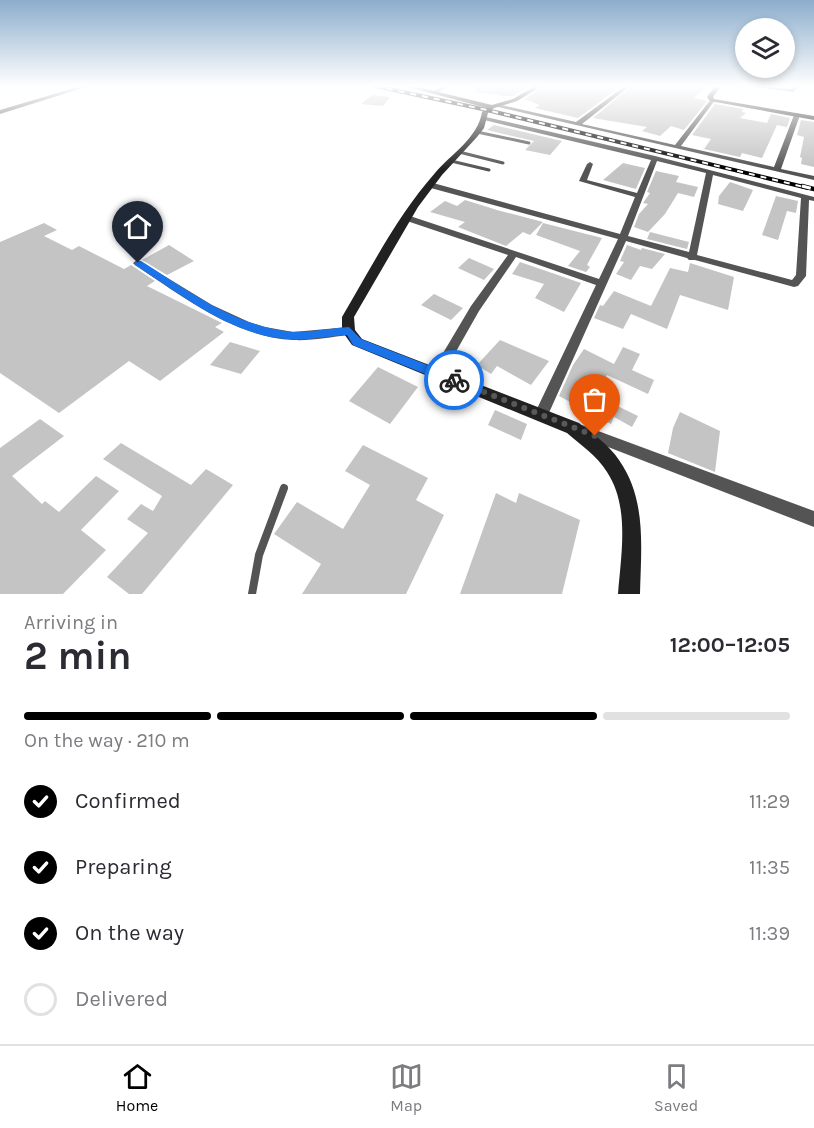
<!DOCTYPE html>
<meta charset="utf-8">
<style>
body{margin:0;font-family:Karla,sans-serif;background:#f2f2f3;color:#2b2b33;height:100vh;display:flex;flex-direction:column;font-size:22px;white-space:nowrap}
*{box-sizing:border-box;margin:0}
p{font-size:20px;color:#7c7c81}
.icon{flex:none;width:33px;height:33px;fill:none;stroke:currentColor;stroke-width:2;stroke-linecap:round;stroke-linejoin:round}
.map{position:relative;height:594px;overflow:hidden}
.side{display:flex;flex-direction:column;background:#fff;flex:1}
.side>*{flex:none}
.fabs{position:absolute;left:735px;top:18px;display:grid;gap:12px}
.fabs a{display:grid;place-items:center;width:60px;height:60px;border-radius:50%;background:#fff;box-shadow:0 3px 9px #0003;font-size:30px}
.pin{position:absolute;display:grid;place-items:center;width:51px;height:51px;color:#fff;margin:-62px -26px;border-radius:50% 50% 50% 0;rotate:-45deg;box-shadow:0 0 6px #0007}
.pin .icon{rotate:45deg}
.courier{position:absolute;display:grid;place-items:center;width:60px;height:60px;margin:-30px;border:4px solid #1a73e8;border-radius:50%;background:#fff;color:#222;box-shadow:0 2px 8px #0007}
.summary em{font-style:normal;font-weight:700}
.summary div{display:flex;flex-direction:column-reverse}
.summary{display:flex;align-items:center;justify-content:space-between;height:102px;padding:0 24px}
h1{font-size:39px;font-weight:700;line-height:45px}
.bar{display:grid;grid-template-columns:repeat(4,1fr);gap:9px 6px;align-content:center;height:72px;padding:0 24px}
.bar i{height:8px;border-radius:4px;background:#e1e1e2}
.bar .on{background:#000}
.bar p{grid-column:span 4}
ol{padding:0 24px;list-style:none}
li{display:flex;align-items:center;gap:18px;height:66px}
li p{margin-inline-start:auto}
li .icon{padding:6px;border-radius:50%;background:#000;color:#fff;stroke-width:4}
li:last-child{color:#7c7c81}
li i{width:33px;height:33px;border:3px solid #e1e1e2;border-radius:50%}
.tabs{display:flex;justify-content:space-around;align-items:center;height:84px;border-top:2px solid #e1e1e2;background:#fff;font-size:16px;color:#7c7c81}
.tabs a{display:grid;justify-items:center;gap:3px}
.tabs .on{color:#000}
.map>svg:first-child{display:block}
</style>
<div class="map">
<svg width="814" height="594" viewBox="0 0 814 594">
<rect width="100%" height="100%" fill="#fff"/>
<path fill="#c4c4c4" d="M476 86H530L513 96H504L476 92Z
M544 86H621L578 118 535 108 540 105 525 99Z
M632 86H707L694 98 707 101 684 130 671 126 660 136 642 131 647 127 593 118Z
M372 95 390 97 383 106 361 104Z
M715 104 743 109 742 112 746 113 740 118 767 123 771 114 790 118 787 127 777 125 762 158 742 153 740 157 704 149 711 139 692 135Z
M801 120 814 122V167L801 164 802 158 800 157 804 137 797 135Z
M494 125 562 141 550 155 525 150 534 141 487 130Z
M623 163 645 168 636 189 603 180Z
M656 171 679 176 676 182 698 187 694 197 678 193 665 214 648 232 634 227 639 214 648 204 643 203 650 193 647 192Z
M730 182 753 190 743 211 718 204 719 196Z
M776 196 798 201 796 213 787 211 778 240 762 235Z
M465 200 497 210 543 222 530 235 523 232 506 246 458 227 465 222 430 212 445 201 457 206Z
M44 223 57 230 44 236 72 250 79 246 124 269 131 265 155 281 147 286 222 323 215 327 224 332 160 381 129 361 59 413 0 373V242Z
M543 223 602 238 587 265 590 267 586 272 568 266 580 251 536 235Z
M650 232 689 242 687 249 647 239Z
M169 245 194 261 167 275 142 260Z
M627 245 641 250 642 248 665 254 652 269 640 266 631 280 616 274 624 262 620 261Z
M469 258 494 269 484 280 458 268Z
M520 262 581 283 564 312 535 298 544 284 512 274Z
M690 263 734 277 728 310 680 295 667 329 631 314 623 329 594 318 600 305 603 306 614 291 651 306 670 268 688 272Z
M434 294 463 308 451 320 421 305Z
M500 340 549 361 531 385 497 366 491 374 477 365Z
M230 342 260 351 241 374 210 365Z
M623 347 640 354 632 370 654 380 648 394 607 375 595 395 638 416 632 427 614 417 611 424 559 396 573 365 584 349 614 364Z
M378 367 418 387 390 424 349 401Z
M495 410 527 424 521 440 488 425Z
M680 412 720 431 715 472 668 453 673 428Z
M40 419 64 436 12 476 42 504 45 501 59 512 96 476 119 491 81 530 106 550 63 594H0V448Z
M121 443 191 485 206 469 233 485 142 594H129L107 577 148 533 127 519 141 504 153 511 162 496 103 459Z
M363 445 428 478 416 500 444 515 406 594H302L321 564 274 534 297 502 343 529 370 485 345 471Z
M496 493 516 503 519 493 580 520 562 594H460Z"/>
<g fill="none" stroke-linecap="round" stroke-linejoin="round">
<path stroke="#545454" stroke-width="3" d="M477 132 529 143
M459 152 503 163
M451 161 489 170"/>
<path stroke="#545454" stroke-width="8" d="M252 594 259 555 284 488"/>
<path fill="#545454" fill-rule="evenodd" d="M81 86H89L0 114V110Z
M444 86H450L436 93 432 92Z
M625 86H630L582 124 675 145 712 98 715 100 681 146 774 167 794 115 797 113 800 115 781 169 814 176V180L494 106 497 104 576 122Z
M748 86 792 89 795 86H800L793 92Z
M486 117 655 156 814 197V201L809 200 806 276 798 286 794 287 695 260H689L687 258 626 241 548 415 546 419 541 421 536 419 534 415 596 285 516 257 479 311 441 378 437 379 433 378 431 374 433 370 471 306 508 255 404 220V216H410L599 279 618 239 427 187V183H433L620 234 635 197 579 181 587 164 590 162 593 164 587 180 637 193 651 160 484 120V118ZM657 161 706 173 689 252 628 236ZM713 175 801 198 796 275 792 280 697 255Z
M138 260 212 305 249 322 265 327 293 332 349 327 353 328 355 331 353 334 349 335C330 337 312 341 293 340 234 337 182 296 135 265L133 263Z
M582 425 814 511V527L577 435 575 431 577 427Z"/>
<path fill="#212121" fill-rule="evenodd" d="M404 86H414L492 105 513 99 535 86H542L517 101 494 108 488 113 484 128 477 137 442 175 418 207 354 317 355 330 362 339 579 423C593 434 609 445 619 460 647 500 641 548 640 594H618C621 554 630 507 607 472 597 456 581 445 567 433L352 345 342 331V317C371 268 397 216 435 173 451 154 478 138 482 112L487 108Z
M715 86H721L713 97 714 99 814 116V120L710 101 707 97Z"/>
<defs>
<path id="rail-far1" d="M375 86 487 110 808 188"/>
<path id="rail" d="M802 186 814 189"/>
</defs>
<use href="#rail-far1" stroke="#000" stroke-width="4"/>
<use href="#rail" stroke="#000" stroke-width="4.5"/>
<use href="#rail-far1" stroke="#fff" stroke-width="2" stroke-dasharray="6" stroke-linecap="butt"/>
<use href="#rail" stroke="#fff" stroke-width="3" stroke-dasharray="9" stroke-linecap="butt"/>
</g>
<linearGradient id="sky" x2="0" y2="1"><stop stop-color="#8cadcc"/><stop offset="0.51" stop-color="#fff"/><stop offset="1" stop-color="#fff" stop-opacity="0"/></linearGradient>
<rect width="814" height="169" fill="url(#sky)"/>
<path fill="#1a73e8" d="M135 261H141C186 289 231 324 285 331 305 334 329 328 349 327L361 339 458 377 460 380 454 385 450 384 353 345 347 335C327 336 306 341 287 339 230 335 181 294 135 265Z"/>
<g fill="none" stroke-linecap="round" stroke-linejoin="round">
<path stroke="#595959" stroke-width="6" stroke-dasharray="0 10.8" d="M454 380 595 436"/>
</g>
</svg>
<div class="fabs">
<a><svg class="icon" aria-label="layers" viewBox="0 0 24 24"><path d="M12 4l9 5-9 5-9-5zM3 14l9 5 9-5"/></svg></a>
</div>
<div class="pin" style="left:595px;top:436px;background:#ea580c"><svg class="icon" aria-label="bag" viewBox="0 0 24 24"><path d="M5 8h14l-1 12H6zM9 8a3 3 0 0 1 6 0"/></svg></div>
<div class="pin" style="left:138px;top:263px;background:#1f2937"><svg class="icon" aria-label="home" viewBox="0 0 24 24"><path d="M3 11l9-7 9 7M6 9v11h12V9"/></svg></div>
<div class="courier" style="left:454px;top:380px"><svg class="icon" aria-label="bike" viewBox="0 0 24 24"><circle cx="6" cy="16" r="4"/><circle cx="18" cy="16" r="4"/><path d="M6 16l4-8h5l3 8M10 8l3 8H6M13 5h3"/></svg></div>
</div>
<section class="side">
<div class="summary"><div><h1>2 min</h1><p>Arriving in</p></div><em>12:00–12:05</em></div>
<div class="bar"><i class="on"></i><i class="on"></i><i class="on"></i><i></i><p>On the way · 210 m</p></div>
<ol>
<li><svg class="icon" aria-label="check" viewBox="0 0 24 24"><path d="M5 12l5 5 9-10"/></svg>Confirmed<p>11:29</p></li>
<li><svg class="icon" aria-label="check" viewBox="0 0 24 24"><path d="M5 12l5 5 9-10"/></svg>Preparing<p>11:35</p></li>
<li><svg class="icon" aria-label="check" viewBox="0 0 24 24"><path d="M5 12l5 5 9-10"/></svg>On the way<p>11:39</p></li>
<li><i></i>Delivered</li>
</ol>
</section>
<nav class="tabs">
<a class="on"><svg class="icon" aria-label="home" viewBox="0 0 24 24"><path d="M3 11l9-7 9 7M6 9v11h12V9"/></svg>Home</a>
<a><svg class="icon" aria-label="map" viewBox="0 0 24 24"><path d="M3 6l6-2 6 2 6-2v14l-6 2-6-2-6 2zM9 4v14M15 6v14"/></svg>Map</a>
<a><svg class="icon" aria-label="saved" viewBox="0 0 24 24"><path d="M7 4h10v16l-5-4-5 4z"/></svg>Saved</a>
</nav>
